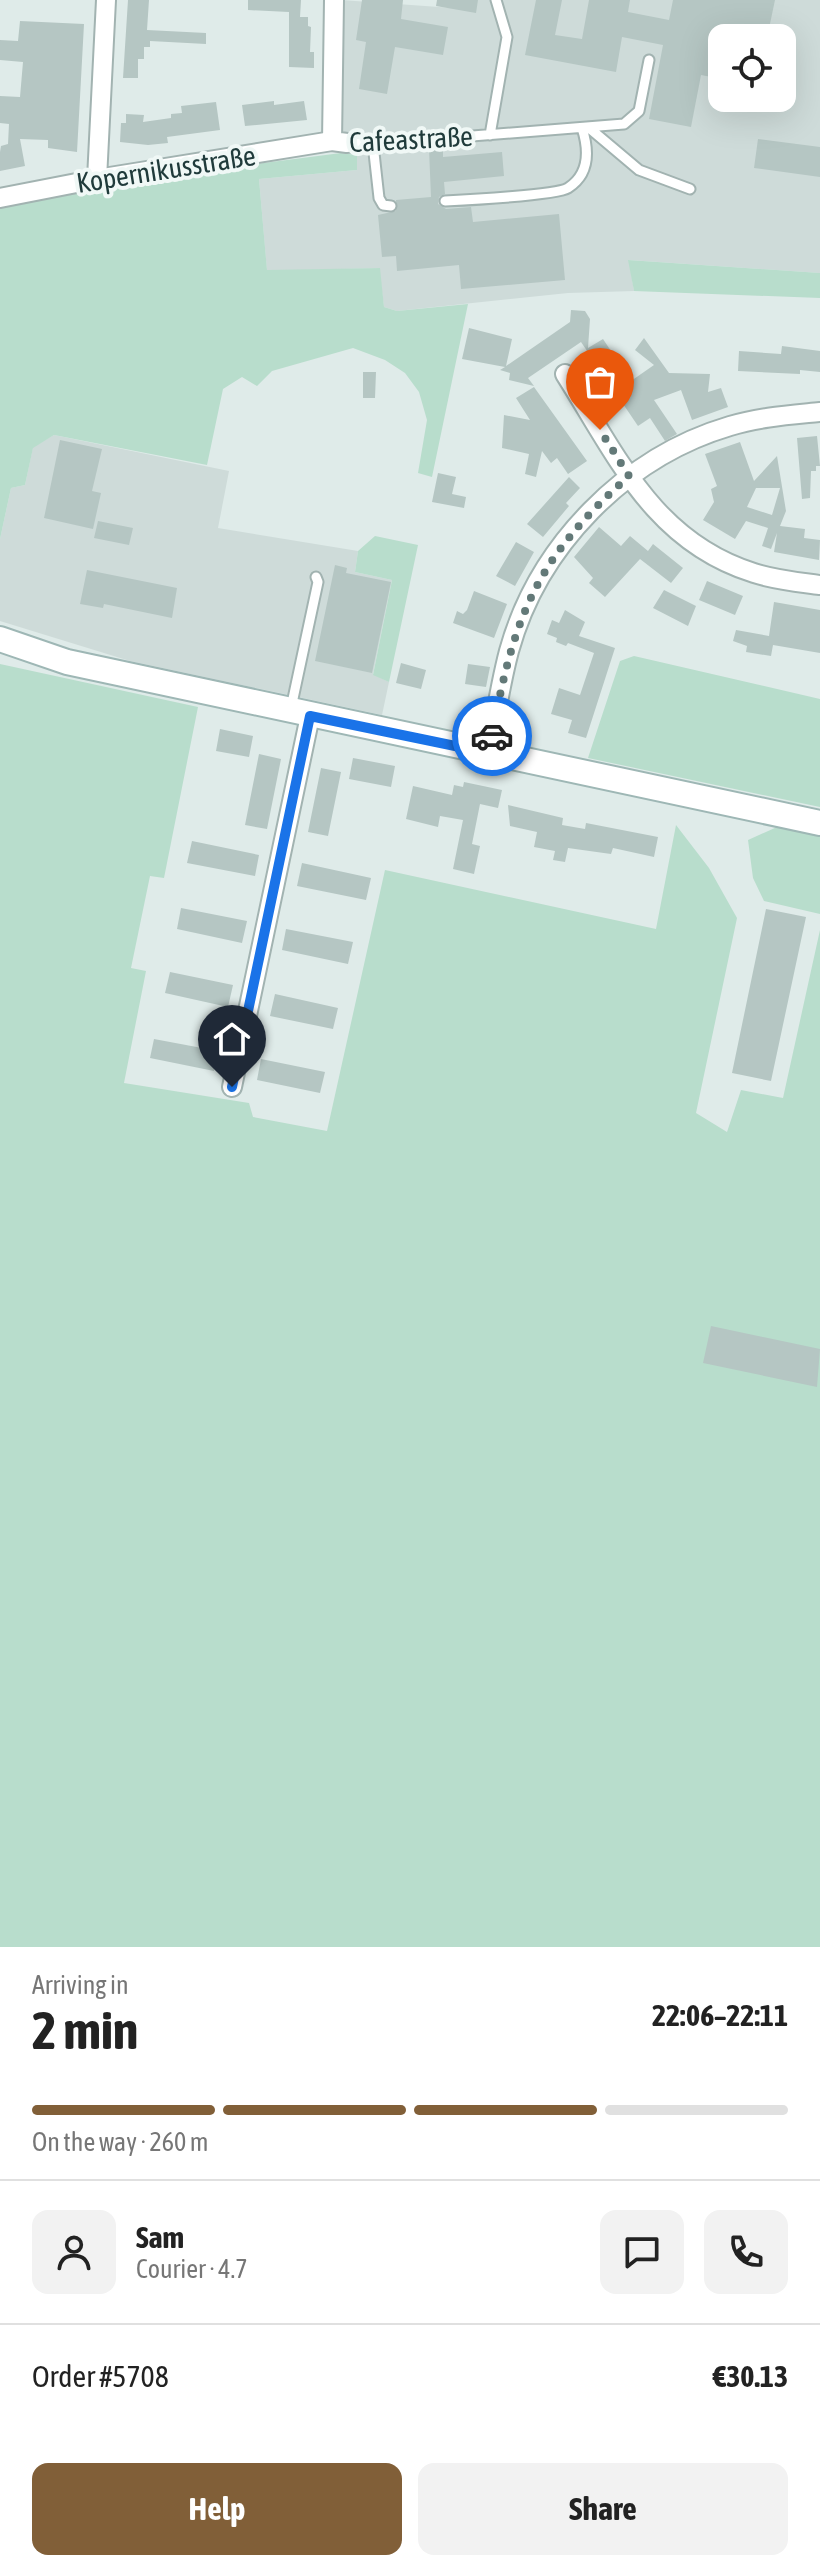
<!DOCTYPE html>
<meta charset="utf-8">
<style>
body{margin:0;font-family:"Asap Condensed",sans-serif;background:#f2f2f2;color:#222;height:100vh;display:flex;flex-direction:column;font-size:30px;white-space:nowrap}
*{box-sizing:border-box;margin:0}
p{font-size:26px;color:#767676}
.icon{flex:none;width:44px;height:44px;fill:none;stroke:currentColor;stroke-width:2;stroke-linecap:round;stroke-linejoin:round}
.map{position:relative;height:1947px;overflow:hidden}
.details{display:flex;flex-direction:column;background:#fff;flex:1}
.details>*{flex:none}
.buttons{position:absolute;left:708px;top:24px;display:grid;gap:16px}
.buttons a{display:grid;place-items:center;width:88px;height:88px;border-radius:16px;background:#fff;box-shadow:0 8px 32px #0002;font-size:40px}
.pin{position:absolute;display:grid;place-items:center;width:68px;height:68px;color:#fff;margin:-82px -34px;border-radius:50% 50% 50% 0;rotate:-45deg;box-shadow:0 0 8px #0007}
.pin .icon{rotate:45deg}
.courier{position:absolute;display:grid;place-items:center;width:80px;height:80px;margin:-40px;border:6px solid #1a73e8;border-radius:50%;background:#fff;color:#222;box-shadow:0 2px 10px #0007}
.overview em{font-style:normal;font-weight:700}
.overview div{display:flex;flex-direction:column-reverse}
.overview{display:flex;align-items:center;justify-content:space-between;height:136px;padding:0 32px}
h1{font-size:52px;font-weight:700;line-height:60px}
.bar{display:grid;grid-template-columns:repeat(4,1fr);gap:12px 8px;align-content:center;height:96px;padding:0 32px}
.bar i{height:10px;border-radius:6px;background:#e0e0e0}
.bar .on{background:#815f38}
.bar p{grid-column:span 4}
.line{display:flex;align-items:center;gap:20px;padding:0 32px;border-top:2px solid #e0e0e0}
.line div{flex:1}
.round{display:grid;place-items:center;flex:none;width:84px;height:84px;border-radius:16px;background:#f2f2f2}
.button{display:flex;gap:16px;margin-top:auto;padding:16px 32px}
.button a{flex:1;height:92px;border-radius:16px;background:#815f38;color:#fff;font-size:32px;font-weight:700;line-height:92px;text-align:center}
.button a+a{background:#f2f2f2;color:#222}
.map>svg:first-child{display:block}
</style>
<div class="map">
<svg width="820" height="1947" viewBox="0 0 820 1947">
<rect width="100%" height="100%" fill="#dfebe9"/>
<path fill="#cedbd9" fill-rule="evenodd" d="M341 0 453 8 455 0H820V273L629 260 634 291 568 293 397 311 384 307 379 268 267 271 259 179 357 170 356 155 341 153ZM722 38H782V98H722Z
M54 435 229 471 218 528 358 551 355 572 392 580 373 674 389 682 382 715 130 661 0 621V539L11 488 25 485 33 447Z"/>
<path fill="#b8ddcc" d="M341 153 357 155V170L259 179 267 270 380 268 384 307 397 311 468 304 432 477 418 473 427 420 419 392 405 373 385 360 353 348 272 371 257 386 242 377 223 389 207 465 54 435 33 448 25 485 11 488 0 539V207L218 169Z
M628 260 820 273V298L634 291Z
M375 536 418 545 389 682 373 675 392 580 355 572 358 551Z
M634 656 820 699V807L588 758 620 661Z
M0 664 198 707 164 878 150 876 131 968 146 971 124 1083 249 1103 253 1117 327 1131 385 870 656 929 676 825 709 868 737 918 696 1113 727 1132 741 1090 783 1098 820 930V1947H0Z
M777 827 820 836V914L764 901 753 878 748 840Z"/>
<path fill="#b5c6c3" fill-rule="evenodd" d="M128 0H149L147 30 206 33V44L150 41V47H144V59H138V78H123Z
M248 0H301L300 17H308V26L311 27 310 52H314V68L289 67V12L248 10Z
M362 0H403L401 19 448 27 443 55 395 47 387 94 359 89 366 42 356 40Z
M437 0H478L476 13 436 6Z
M536 0H562L555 35 582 39 589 0H630L628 12 669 20 673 0H775L767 38H722V79L701 75 691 127 649 119 663 45 622 37 616 72 525 55Z
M20 21 84 24 77 152 48 148V140L20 139 25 166 0 171V152L1 146 8 144 9 124 0 123V96L20 97 23 62 0 60V40L18 41Z
M274 101V105L304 101 307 120 245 126 242 105Z
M216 102 220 130 167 137 168 143 148 145 120 142 121 123H126V114L144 115 143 122 171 118V114L182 113 181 106Z
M758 139 820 147V177L754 168Z
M429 149H443V157L502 152 504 176 444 182 445 194 439 197 438 204 446 209 471 207 473 222 559 214 565 280 461 289 459 265 397 271 396 256 382 257 378 215 396 211V200L431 197Z
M571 310 585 311 590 319 588 348 603 339 631 381 654 365 635 350 644 338 669 373 710 374 708 392 721 388 728 407 692 420 681 390 654 400 677 434 665 441 650 418 638 426 581 342 528 378 534 386 509 380 510 373 500 370 505 367 462 359 469 328 512 339 506 366 570 322Z
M782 346 820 351V372L800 370V374L738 371 739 351 781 354Z
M363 372H376L375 398H363Z
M534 387 587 461 568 474 557 458 551 463 542 451 536 477 525 474 529 454 502 448 504 415 530 420 516 398Z
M817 436 820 466H816V471H811L810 498 802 499 797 438Z
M60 440 102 449 92 491 101 493 93 529 44 518Z
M740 442 754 481 777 456 786 511 780 526 805 529 804 538 820 540 819 560 774 552 777 533 771 549 762 546 768 528 746 521 735 539 703 520 714 502 711 489 717 486 705 454ZM756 488H780L772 515 747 507Z
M438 473 456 477 452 494 466 497 464 508 432 502Z
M569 477 580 488 566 503 569 506 543 537 527 524Z
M98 521 133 528 129 545 94 538Z
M599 527 621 546 630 536 648 551 653 544 683 568 671 583 640 559 605 597 589 583 593 578 574 557Z
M516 542 534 552 515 586 496 576Z
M335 565 347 568 346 573 391 582 372 673 315 661Z
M87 570 177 588 172 618 104 604 103 608 80 604Z
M707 581 743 596 735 615 699 600Z
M664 590 696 606 688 626 653 608Z
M474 591 507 604 494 638 453 623 457 611 463 614 467 610Z
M774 602 820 610V653L773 645 771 656 746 652 747 646 733 641 736 630 769 636Z
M565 610 585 622 579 636 615 648 586 738 568 733 572 720 551 714 559 688 580 695 594 653 568 643 566 646 556 642 557 638 547 634 552 620 559 623Z
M401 663 426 670 421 689 396 683Z
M468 664 490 667 486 687 465 684Z
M220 729 253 736 249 757 216 751Z
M259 754 281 759 267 829 245 825Z
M353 758 395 766 391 787 349 779Z
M321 768 341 772 328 836 308 832Z
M464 782 502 790 498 808 480 804 472 844 480 846 474 874 453 869 463 820 440 816 438 827 406 819 413 786 452 795 454 785 463 787Z
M508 805 563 818 562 825 585 829 586 823 658 837 654 857 613 848 611 854 568 848 565 862 553 860 555 851 534 847 537 832 510 826Z
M192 841 259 855 255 876 187 863Z
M302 863 371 878 366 900 297 886Z
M181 908 247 921 242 943 177 929Z
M766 909 806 917 771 1081 732 1073Z
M286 929 353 942 348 964 282 950Z
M170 972 233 985 228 1007 165 993Z
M275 994 338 1008 333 1029 270 1016Z
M154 1039 218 1051 214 1071 150 1058Z
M261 1059 325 1072 320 1093 257 1080Z
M711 1326 820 1349 817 1387 703 1363Z"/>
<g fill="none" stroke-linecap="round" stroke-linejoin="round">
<defs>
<path id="lane" d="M588 127 639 170 690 189
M490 135 507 37 496 0
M347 143 409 141 624 124 639 111 649 60
M373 144 379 198 383 205 391 206
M445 201C465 200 557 195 568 188 590 174 589 150 582 128
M291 708 318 582 316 577"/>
<path id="street" d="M332 141 334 0
M97 179 106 0
M0 198 97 179 332 141 347 143
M565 374C617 456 654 542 754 573 775 580 798 582 820 585
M489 753C495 719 500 685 509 651 538 546 625 457 730 426 759 417 790 415 820 412
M232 1087 310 716"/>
<path id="secondary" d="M0 639 67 662 820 823"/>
</defs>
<use href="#lane" stroke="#a2b3b1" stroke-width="13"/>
<use href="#street" stroke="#a2b3b1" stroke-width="22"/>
<use href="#secondary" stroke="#9eb7b5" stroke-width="28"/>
<use href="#lane" stroke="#fff" stroke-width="9"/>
<use href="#street" stroke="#fff" stroke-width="18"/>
<use href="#secondary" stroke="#fff" stroke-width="24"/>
</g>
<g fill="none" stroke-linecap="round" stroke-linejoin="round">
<path stroke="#637978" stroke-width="8" stroke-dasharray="0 14.4" d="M492 736C514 615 536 559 629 476L600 430"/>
<path stroke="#1a73e8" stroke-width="10" d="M232 1087 310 716 489 753 492 736"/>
</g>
<g text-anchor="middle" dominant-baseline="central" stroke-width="8" stroke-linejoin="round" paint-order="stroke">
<g font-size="28" fill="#203b3b" stroke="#f0f8f6">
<text transform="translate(411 139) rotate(-3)">Cafeastraße</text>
<text transform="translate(166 169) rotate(-9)">Kopernikusstraße</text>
</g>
</g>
</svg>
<div class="buttons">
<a><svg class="icon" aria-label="locate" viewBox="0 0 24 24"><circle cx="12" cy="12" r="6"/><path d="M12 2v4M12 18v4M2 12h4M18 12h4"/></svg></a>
</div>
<div class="pin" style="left:600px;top:430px;background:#ea580c"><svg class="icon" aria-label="bag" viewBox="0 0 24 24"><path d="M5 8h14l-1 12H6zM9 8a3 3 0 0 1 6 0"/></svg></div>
<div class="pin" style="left:232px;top:1087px;background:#1f2937"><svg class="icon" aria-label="home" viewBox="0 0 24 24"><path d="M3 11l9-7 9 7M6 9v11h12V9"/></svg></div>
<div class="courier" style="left:492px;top:736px"><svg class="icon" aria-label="car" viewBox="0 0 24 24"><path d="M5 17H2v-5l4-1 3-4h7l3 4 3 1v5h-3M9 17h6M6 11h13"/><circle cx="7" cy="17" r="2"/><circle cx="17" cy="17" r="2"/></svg></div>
</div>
<section class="details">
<div class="overview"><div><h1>2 min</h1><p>Arriving in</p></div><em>22:06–22:11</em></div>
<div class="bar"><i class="on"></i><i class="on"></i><i class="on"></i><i></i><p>On the way · 260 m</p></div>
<div class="line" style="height:144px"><a class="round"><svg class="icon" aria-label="person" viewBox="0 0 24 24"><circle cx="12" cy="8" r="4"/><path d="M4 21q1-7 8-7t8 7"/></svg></a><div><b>Sam</b><p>Courier · 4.7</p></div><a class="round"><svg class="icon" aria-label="chat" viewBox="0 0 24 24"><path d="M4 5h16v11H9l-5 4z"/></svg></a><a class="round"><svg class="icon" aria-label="phone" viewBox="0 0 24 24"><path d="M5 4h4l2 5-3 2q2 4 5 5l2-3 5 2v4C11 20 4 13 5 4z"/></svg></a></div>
<div class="line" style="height:104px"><div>Order #5708</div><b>€30.13</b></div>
<div class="button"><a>Help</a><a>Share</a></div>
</section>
